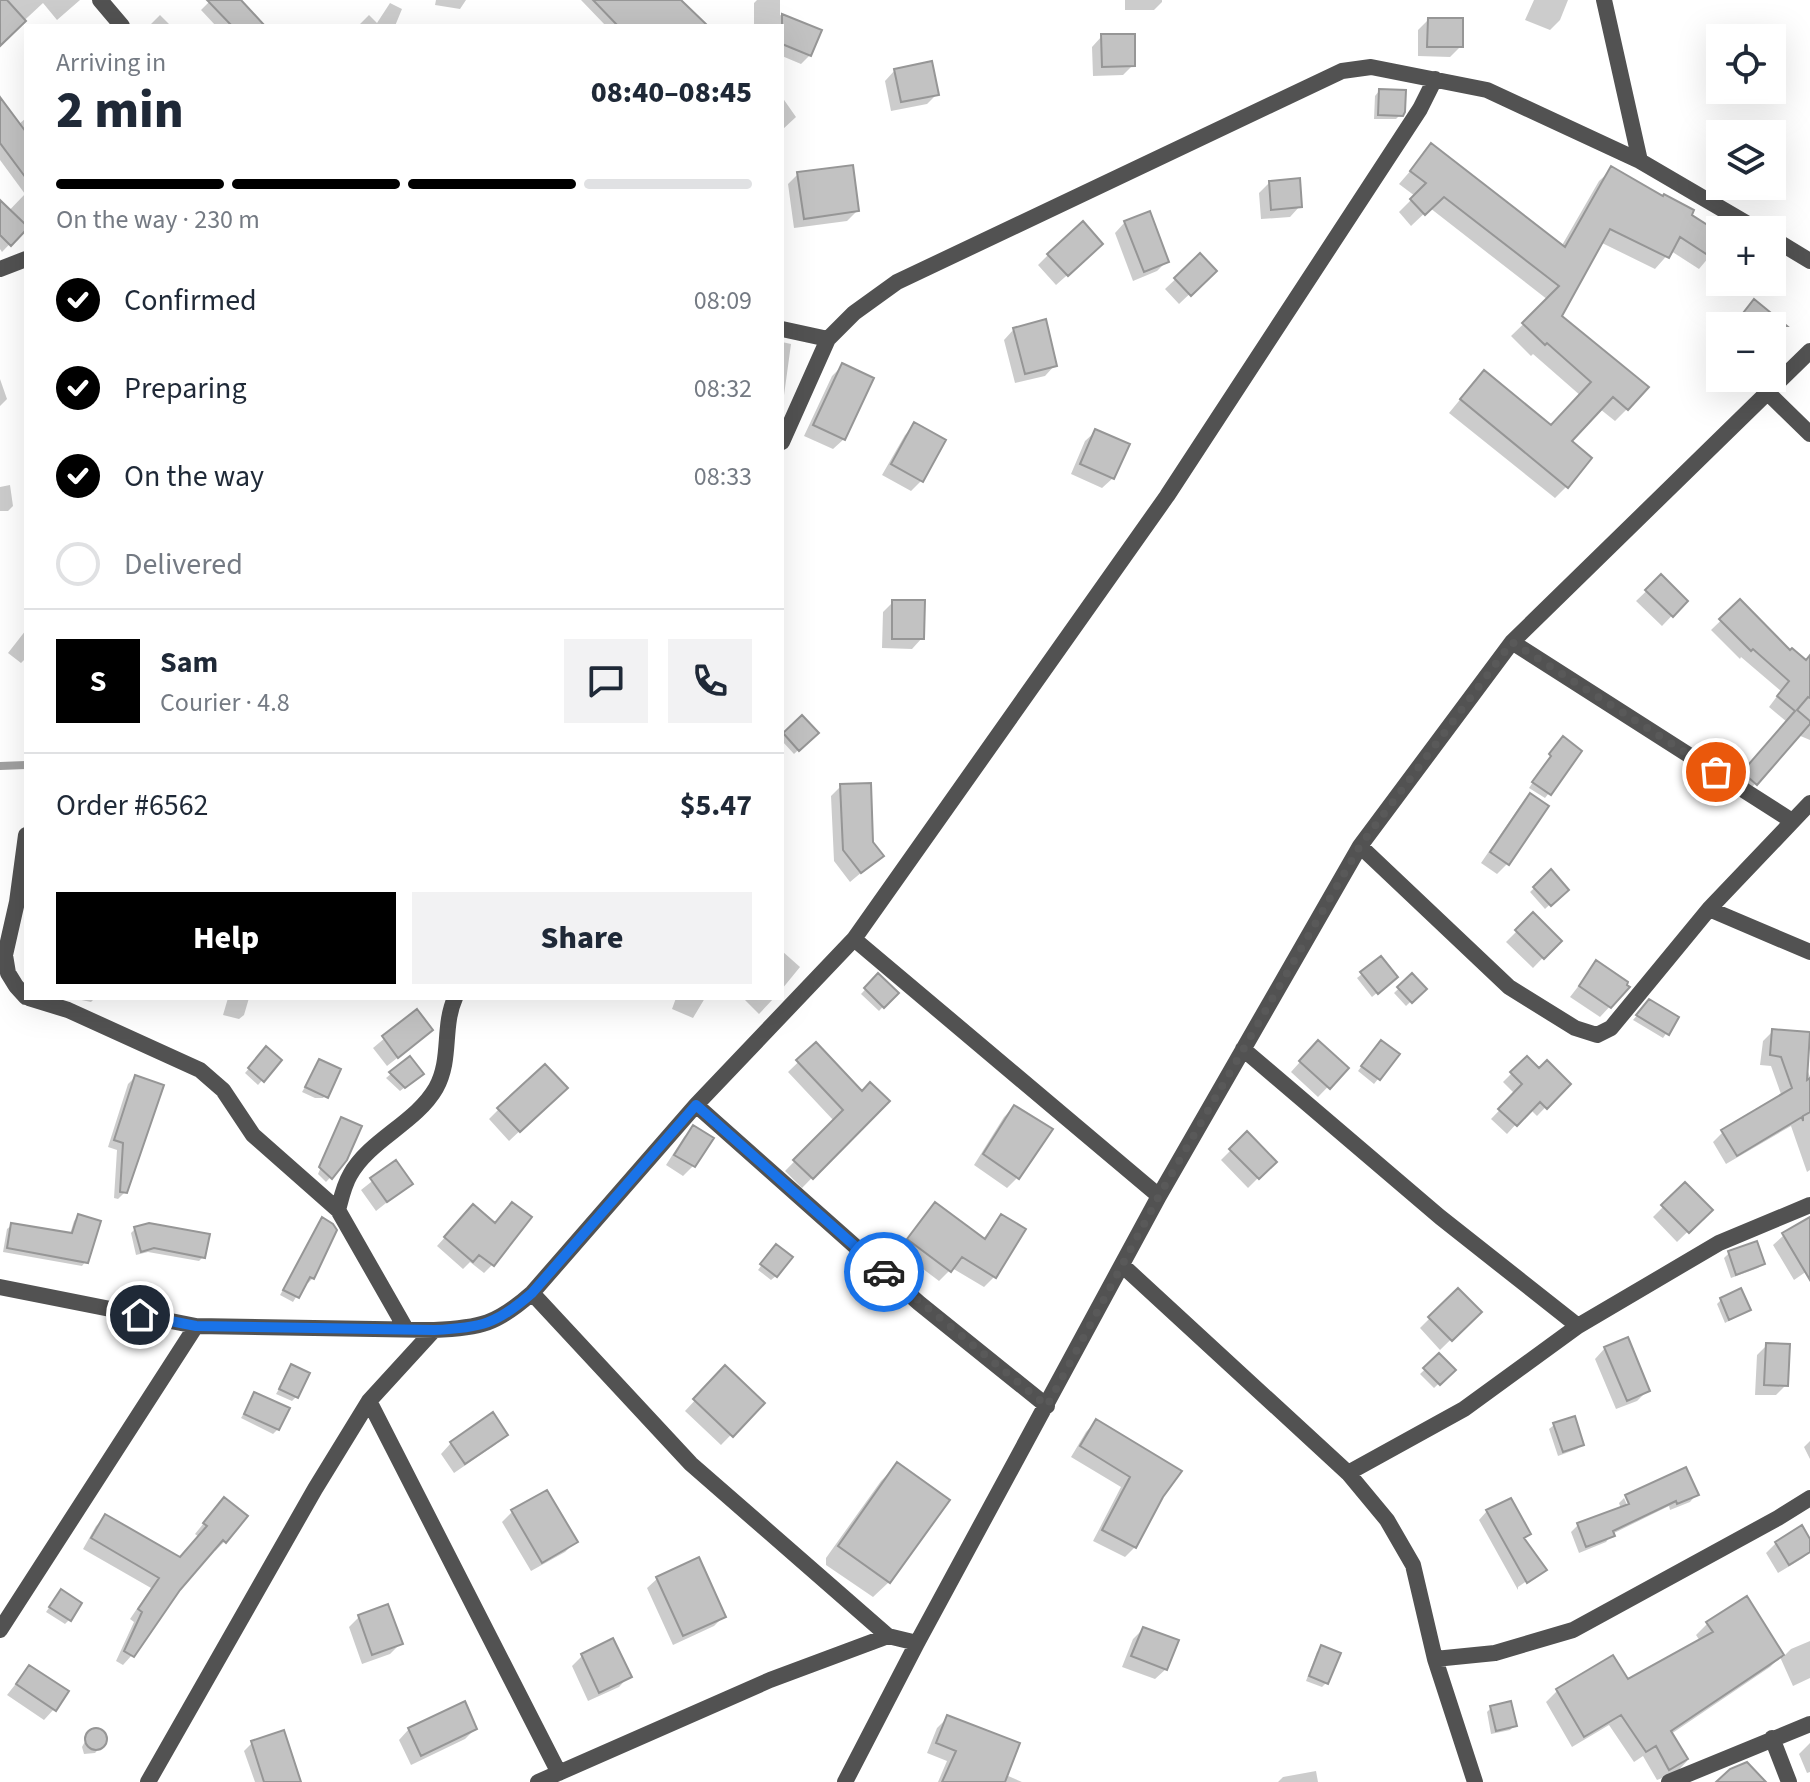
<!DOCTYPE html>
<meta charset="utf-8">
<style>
body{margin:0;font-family:"Source Sans 3",sans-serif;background:#f2f2f3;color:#1f2937;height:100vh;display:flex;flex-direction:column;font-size:30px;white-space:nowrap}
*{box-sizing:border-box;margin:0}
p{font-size:26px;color:#747a83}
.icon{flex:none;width:44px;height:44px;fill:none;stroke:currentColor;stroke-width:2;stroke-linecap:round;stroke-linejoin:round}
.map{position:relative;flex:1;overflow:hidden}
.details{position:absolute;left:24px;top:24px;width:760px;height:976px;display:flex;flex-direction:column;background:#fff;border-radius:0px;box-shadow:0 8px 32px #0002}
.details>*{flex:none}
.buttons{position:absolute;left:1706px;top:24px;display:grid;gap:16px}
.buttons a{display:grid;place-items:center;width:80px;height:80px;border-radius:0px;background:#fff;box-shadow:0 8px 32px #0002;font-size:40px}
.pin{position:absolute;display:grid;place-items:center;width:68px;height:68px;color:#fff;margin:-34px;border:4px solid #fff;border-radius:50%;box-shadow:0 2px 8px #0007}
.courier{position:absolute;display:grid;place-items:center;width:80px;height:80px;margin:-40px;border:6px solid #1a73e8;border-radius:50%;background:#fff;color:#222;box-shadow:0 2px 10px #0007}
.summary em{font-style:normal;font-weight:800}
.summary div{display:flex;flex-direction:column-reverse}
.summary{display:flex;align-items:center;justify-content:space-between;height:136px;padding:0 32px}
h1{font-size:52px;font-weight:800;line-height:60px}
.bar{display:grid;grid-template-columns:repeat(4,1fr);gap:12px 8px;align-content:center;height:96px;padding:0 32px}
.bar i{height:10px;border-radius:6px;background:#e0e1e3}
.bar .active{background:#000}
.bar p{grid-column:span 4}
.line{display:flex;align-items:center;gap:20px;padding:0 32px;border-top:2px solid #e0e1e3}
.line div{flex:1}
.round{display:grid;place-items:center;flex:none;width:84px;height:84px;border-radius:0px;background:#f2f2f3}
ol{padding:0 32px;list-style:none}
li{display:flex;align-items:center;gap:24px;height:88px}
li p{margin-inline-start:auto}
li .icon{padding:8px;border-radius:50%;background:#000;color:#fff;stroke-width:4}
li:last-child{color:#747a83}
li i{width:44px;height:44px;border:4px solid #e0e1e3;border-radius:50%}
.primary-button{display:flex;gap:16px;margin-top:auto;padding:16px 32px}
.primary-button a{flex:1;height:92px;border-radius:0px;background:#000;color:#fff;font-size:32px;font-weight:800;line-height:92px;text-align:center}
.primary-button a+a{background:#f2f2f3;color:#1f2937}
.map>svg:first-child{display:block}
</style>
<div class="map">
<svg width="1810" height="1782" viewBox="0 0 1810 1782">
<rect width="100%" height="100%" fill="#fff"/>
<path fill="#0003" d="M9 0H80L57 20 43 3 0 43V9Z
M211 0H238L262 26H216L201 10Z
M436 0H466L460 9 435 5Z
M581 0H680L689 26H606Z
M757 0H780V15L819 31 810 55 801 64 782 56V26H754V3Z
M1125 0H1162V2L1154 10H1125Z
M1534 0H1568L1560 20 1550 30 1525 20Z
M390 3 402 9 395 26H358L369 15 377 23Z
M160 15 171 26H149Z
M1428 20 1461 46 1450 57 1418 56V30Z
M1102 36 1133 65 1123 75 1093 76 1092 47Z
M895 70 937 94 927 104 891 111 885 81Z
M1379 91 1401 114 1396 119H1374L1375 96Z
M782 97 796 117 782 130Z
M26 118V227L2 252 0 249V220L25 194 0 160V120L18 125Z
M1432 146 1561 247 1599 181 1612 169 1720 235V244L1699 269 1671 251 1655 269 1600 242 1559 316 1627 409 1615 421 1600 409 1569 442 1567 486 1555 498 1449 413 1472 385 1551 427 1581 396 1533 354 1531 356 1511 336 1548 300 1430 208 1411 226 1399 212 1415 196 1399 184Z
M798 174 857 211 847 221 794 228 788 184Z
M1269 183 1300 206 1290 217 1261 219 1259 193Z
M1125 222 1167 261 1157 271 1133 281 1115 233Z
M1091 254 1056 285 1038 265 1048 255Z
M1200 256 1214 271 1179 304 1165 289Z
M1014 329 1055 365 1045 376 1015 383 1004 340Z
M782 342 791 344 782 410Z
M1720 343V356L1713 351Z
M842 366 844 439 833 449 804 436 832 376Z
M0 379 7 399 0 406Z
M915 425 921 481 911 491 882 475 905 435Z
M1096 431 1113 478 1102 488 1071 474 1085 441Z
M10 485 13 506 8 511H0V487Z
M1661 577 1686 601 1662 626 1636 601Z
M893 602 922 638 912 649 882 648 883 612Z
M1740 602 1790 653 1810 667V740L1798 735 1746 794 1733 783 1787 722 1769 707 1781 691 1741 657 1740 659 1711 630Z
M26 630V658L21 663 8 653Z
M802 718 816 733 794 754 782 741V737Z
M1559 743 1549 793 1545 798 1529 788Z
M841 786 872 843 881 856 850 882 834 861 831 796Z
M1530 795 1546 807 1507 864 1497 874 1481 863 1520 806Z
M1551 872 1566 889 1545 909 1530 892Z
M1533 915 1559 941 1533 968 1506 942Z
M782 951 800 967 782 989Z
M1594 966 1627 988 1600 1017 1570 997Z
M1362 974 1391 981 1372 997 1357 978Z
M878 976 896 993 879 1011 861 994Z
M1412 976 1424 989 1406 1006 1394 993Z
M72 998H95L91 1002Z
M228 998H249L244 1015 239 1019 223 1015Z
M676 998H705L693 1018 672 1009Z
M747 998H774L759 1014 745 1000Z
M1645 1006 1677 1018 1663 1038 1633 1020Z
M416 1012 420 1040 387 1066 373 1048Z
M1773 1031 1806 1066 1810 1077V1170L1807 1172 1791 1126 1726 1164 1713 1142 1723 1132 1782 1097 1771 1066 1760 1065 1763 1041Z
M816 1045 862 1094 887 1101 802 1188 785 1171 834 1121 788 1072Z
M1376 1047 1397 1055 1374 1084 1358 1071Z
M266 1049 280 1060 258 1085 245 1073Z
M1308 1053 1346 1068 1318 1097 1291 1072Z
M410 1058 417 1078 400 1091 386 1078Z
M1527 1058 1539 1070 1568 1084 1537 1116 1530 1109 1507 1134 1491 1119 1515 1094 1503 1082Z
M320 1061 328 1093 323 1098H315L302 1092Z
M135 1077 125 1192 118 1199 114 1198 117 1150 108 1147 128 1084Z
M555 1098 509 1141 489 1119 499 1109Z
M1014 1107 1017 1178 1007 1188 974 1165 1004 1117Z
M341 1120 340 1167 326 1182 318 1174Z
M694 1127 693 1166 683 1176 666 1165 684 1137Z
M1247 1134 1274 1162 1248 1188 1221 1160Z
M395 1163 410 1184 376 1211 361 1190Z
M1685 1185 1710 1210 1677 1242 1653 1217Z
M935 1204 983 1239 1001 1216 1024 1230 994 1277 984 1287 952 1268 939 1281 898 1250Z
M465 1215 494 1225 493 1264 484 1273 470 1262 463 1269 437 1246Z
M78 1216 86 1261 82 1266 3 1252 7 1229 12 1225 70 1234 74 1221Z
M322 1220 313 1278 308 1283 306 1281 293 1302 280 1295Z
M135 1229 203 1257 199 1261 148 1252 136 1255 131 1233Z
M1810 1229V1269L1794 1280 1773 1245 1784 1235Z
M772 1251 776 1276 771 1280 758 1270Z
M1729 1253 1763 1264 1758 1268 1731 1278 1724 1258Z
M1458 1290 1479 1312 1440 1350 1420 1328Z
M1721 1300 1749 1310 1725 1323 1717 1304Z
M1767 1345 1786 1385 1776 1395H1755L1757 1355Z
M1605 1348 1648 1390 1637 1401 1616 1409 1595 1359Z
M1439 1356 1453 1370 1434 1388 1420 1374Z
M292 1366 296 1397 292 1401 276 1394Z
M725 1368 762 1403 721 1445 685 1411Z
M255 1394 278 1429 273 1434 241 1418Z
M1096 1421 1161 1496 1135 1547 1125 1557 1093 1541 1121 1487 1071 1457 1086 1432Z
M1554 1425 1582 1444 1577 1449 1558 1456 1549 1429Z
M505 1434 495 1445 454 1473 441 1454 451 1443Z
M1810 1441V1459L1804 1447Z
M897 1465 889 1582 873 1597 826 1565V1558L881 1481Z
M1696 1495 1690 1502 1670 1510 1669 1506 1612 1534 1606 1542 1579 1553 1571 1532 1578 1525 1621 1509 1619 1503 1624 1498 1631 1514Z
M215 1509 225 1541 215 1551 213 1549 178 1589 132 1655 123 1665 116 1661 134 1622 130 1619 151 1588 83 1549 96 1526 106 1516 179 1559 199 1537 195 1534Z
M513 1511 575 1542 565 1552 531 1571 502 1522Z
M1487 1511 1529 1534 1523 1539 1537 1574 1518 1587V1590L1479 1520Z
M1810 1542V1551L1803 1558 1778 1573 1766 1553 1776 1543Z
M658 1578 724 1616 714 1626 673 1645 647 1588Z
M57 1596 69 1620 65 1624 46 1612Z
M1747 1599 1783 1657 1791 1649 1810 1641V1678L1793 1686 1780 1657 1770 1667 1671 1734 1687 1761 1676 1773 1657 1780 1643 1756 1634 1762 1609 1725 1572 1747 1546 1702 1557 1691 1627 1682 1700 1641 1696 1635 1708 1623Z
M359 1617 401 1643 390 1654 362 1664 349 1627Z
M1143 1629 1166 1669 1155 1679 1122 1667 1133 1639Z
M613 1641 629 1676 619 1687 588 1701 572 1666 582 1656Z
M1322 1648 1326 1683 1322 1687 1306 1681 1317 1652Z
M29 1667 54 1709 44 1720 7 1695Z
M1491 1708 1514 1726 1510 1730 1491 1734 1487 1712Z
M947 1718 1006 1775 1022 1782H938L947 1761 927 1753 937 1728Z
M409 1729H475L465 1739 411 1765 399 1740Z
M91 1730 101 1731 106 1741 95 1753 84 1754 82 1747Z
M252 1743 299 1782H255L244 1751Z
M1810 1743V1772L1807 1773 1799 1754Z
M1316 1771 1318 1782H1278L1283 1777Z"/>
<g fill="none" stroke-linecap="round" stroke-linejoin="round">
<path stroke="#a0a0a0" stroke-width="8" d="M0 766 26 765"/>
</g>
<path fill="#c2c2c2" stroke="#969696" stroke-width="2" d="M0 0H7L26 21 0 46Z
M207 0H241L265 26H232Z
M593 0H681L708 26H618Z
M782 14 822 30 811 56 782 44Z
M1428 18H1463V47H1427Z
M1101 34H1135V66L1102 67Z
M932 61 939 95 901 102 894 69Z
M1379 89 1406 90 1405 112 1403 116 1378 115Z
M0 97 26 132V178L0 143Z
M1431 143 1565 247 1611 166 1663 196 1664 194 1694 210 1692 215 1720 233V263L1680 237 1669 258 1610 229 1562 316 1649 387 1628 410 1613 397 1572 441 1592 458 1568 488 1460 399 1484 370 1551 425 1591 382 1547 343 1545 345 1522 323 1559 286 1444 197 1425 215 1410 199 1426 183 1410 171Z
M853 165 859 211 804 219 797 172Z
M1300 178 1302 207 1271 210 1269 181Z
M0 200 26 225V230L11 246 0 235Z
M1150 211 1169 262 1144 272 1124 221Z
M1083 221 1103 244 1068 276 1047 254Z
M1200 253 1217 271 1191 296 1174 278Z
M1754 299 1787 326H1733Z
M1046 319 1057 366 1025 374 1013 328Z
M842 363 874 378 845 440 813 425Z
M914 422 946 440 923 482 891 464Z
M1095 429 1130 444 1114 479 1080 464Z
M1661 574 1688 601 1673 617 1645 590Z
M1740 599 1790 650 1792 648 1806 660 1810 655V698L1808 697 1797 710 1810 721V724L1757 785 1742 772 1795 711 1777 696 1789 681 1753 649 1751 651 1719 619Z
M892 600H925L924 639H892Z
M802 715 819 733 799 751 783 733Z
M1563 736 1582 751 1551 795 1532 782 1551 756 1549 754Z
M871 783 873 842 884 856 861 873 843 850 840 784Z
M1530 793 1549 806 1509 865 1490 852Z
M1551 869 1569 890 1551 906 1533 887Z
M1533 912 1562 941 1544 959 1515 930Z
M1381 956 1398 977 1378 994 1360 972Z
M1596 960 1628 982 1627 985 1630 987 1611 1008 1579 986Z
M878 973 899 993 884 1008 864 988Z
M1412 973 1427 989 1412 1003 1397 987Z
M1649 999 1679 1017 1669 1035 1636 1015Z
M417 1009 433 1030 398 1058 382 1036Z
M1772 1029 1810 1032 1807 1080 1810 1078V1112L1803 1116V1121L1802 1117 1737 1156 1721 1130 1792 1088 1781 1057 1770 1055Z
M1318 1040 1349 1068 1330 1089 1299 1061Z
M1381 1040 1400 1054 1380 1080 1361 1066Z
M816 1042 862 1091 870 1082 890 1101 813 1179 793 1160 843 1110 796 1060Z
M266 1046 282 1060 264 1082 248 1068Z
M410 1056 424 1074 405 1088 389 1072Z
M1527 1056 1539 1068 1547 1060 1571 1084 1547 1109 1540 1102 1517 1126 1498 1109 1522 1084 1510 1072Z
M319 1059 341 1069 328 1098 305 1087Z
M545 1064 568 1088 520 1132 497 1108Z
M135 1075 164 1085 127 1193 120 1192 123 1143 114 1140Z
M1014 1105 1053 1129 1019 1179 983 1154Z
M341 1117 362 1126 347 1160 332 1179 319 1167Z
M693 1125 714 1138 695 1167 674 1155Z
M1247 1131 1277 1162 1259 1179 1229 1149Z
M396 1160 413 1184 387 1202 370 1178Z
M1685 1182 1713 1210 1689 1233 1661 1205Z
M512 1202 532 1217 494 1266 479 1255 473 1262 444 1237 473 1204 495 1223Z
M935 1202 985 1239 1001 1214 1026 1229 996 1278 962 1257 951 1272 907 1239Z
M78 1214 101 1221 88 1263 7 1248 11 1223 72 1233Z
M322 1217 333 1224 337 1230 314 1279 310 1277 299 1298 283 1290Z
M1810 1217V1280L1782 1233Z
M149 1223 210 1234 205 1258 154 1248 141 1252 134 1227Z
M1757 1241 1765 1264 1736 1275 1728 1251Z
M776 1244 793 1257 777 1277 760 1264Z
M1458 1288 1482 1312 1452 1341 1428 1317Z
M1741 1288 1751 1310 1729 1320 1720 1298Z
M1628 1337 1650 1391 1627 1401 1604 1347Z
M1766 1343 1790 1344 1788 1386 1764 1385Z
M1439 1353 1456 1370 1440 1385 1423 1368Z
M291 1364 310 1373 298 1398 279 1389Z
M725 1365 765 1403 733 1437 693 1399Z
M254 1392 290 1408 279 1430 244 1414Z
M493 1412 508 1435 465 1464 450 1442Z
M1575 1416 1584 1445 1563 1452 1553 1423Z
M1096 1419 1182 1471 1163 1497 1136 1548 1102 1530 1130 1477 1080 1446Z
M897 1462 950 1500 890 1583 838 1546Z
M1686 1467 1699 1495 1677 1504 1676 1501 1613 1531 1615 1536 1586 1547 1577 1523 1629 1504 1625 1495Z
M547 1490 578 1542 542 1563 511 1510Z
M224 1497 248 1516 226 1543 223 1540 180 1590 134 1657 124 1651 142 1612 138 1609 159 1578 91 1538 105 1514 180 1557 207 1526 203 1523Z
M1511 1498 1531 1534 1524 1538 1547 1570 1527 1583 1486 1510Z
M1802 1525 1810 1539V1552L1789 1565 1775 1542Z
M699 1557 726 1617 683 1636 656 1577Z
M61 1589 82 1603 71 1621 49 1607Z
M1747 1596 1784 1655 1671 1731 1688 1759 1669 1770 1656 1746 1646 1752 1621 1715 1584 1737 1556 1689 1613 1655 1628 1679 1713 1632 1706 1622Z
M388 1604 403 1644 372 1655 358 1615Z
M1143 1627 1179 1640 1167 1670 1131 1656Z
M613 1638 632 1677 599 1693 581 1654Z
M1321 1645 1341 1653 1328 1684 1309 1676Z
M29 1665 69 1691 56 1711 16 1684Z
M465 1701 477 1729 421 1756 408 1728Z
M1511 1701 1517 1726 1496 1731 1490 1706Z
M947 1715 1020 1743 1005 1782H942L956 1751 936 1743Z
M85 1739a11 11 0 1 1 22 0a11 11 0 1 1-22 0Z
M284 1730 301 1782H264L251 1741Z
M1747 1762 1766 1782H1716L1730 1769Z"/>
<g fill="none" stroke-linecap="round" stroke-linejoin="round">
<path stroke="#525252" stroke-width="16" d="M100 0 122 26
M1604 0 1640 161
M1772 238 1810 261
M0 269 26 259
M782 329 828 339
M1768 393 1810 434
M782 442 828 339 854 313 897 282 1342 71 1371 67 1487 90 1640 161 1758 230
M1512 642 1792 821
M26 835 17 902 5 955 8 973 16 986 26 997
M1360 846 1509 987 1575 1028 1597 1035 1611 1028 1709 909 1810 803
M1709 909 1810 952
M854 939 1159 1196
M29 998 68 1010 200 1070 223 1090 253 1135 338 1210 406 1329
M1243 1049 1440 1217 1578 1326
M696 1105 919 1303 1047 1406
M338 1210C341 1199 344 1185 350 1175 369 1140 416 1123 436 1088 452 1059 442 1027 455 998
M1122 1265 1348 1473 1387 1520 1413 1565 1435 1659 1475 1782
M0 1287 196 1326 434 1330C481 1328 497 1324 532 1293L696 1105 854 939 1167 496 1420 109 1435 79
M532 1293 691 1464 888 1636
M369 1401 559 1773
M1348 1473 1464 1409 1578 1326 1719 1243 1810 1205
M0 1630 196 1326
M1435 1659 1495 1653 1573 1630 1778 1518 1810 1498
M1772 1738 1789 1782
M148 1782 315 1489 369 1401 434 1330
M538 1782 770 1680 888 1636 917 1643
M845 1782 917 1643 1159 1196 1360 846 1512 642 1810 351
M1669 1782 1810 1724"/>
</g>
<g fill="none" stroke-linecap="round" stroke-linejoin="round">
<path stroke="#595959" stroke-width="8" stroke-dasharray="0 14.4" d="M884 1272 1047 1406 1159 1196 1360 846 1512 642 1716 772"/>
<path stroke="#1a73e8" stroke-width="10" d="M140 1315 196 1326 434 1330C481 1328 497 1324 532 1293L696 1105 884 1272"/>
</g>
</svg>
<div class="buttons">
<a><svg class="icon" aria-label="locate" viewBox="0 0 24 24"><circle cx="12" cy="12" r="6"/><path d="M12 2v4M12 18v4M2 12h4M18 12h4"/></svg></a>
<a><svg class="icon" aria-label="layers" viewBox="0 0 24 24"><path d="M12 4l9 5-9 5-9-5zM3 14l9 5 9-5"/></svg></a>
<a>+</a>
<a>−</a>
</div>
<div class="pin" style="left:1716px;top:772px;background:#ea580c"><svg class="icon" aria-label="bag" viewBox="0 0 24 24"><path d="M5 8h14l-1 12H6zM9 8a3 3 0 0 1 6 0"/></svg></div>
<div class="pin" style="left:140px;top:1315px;background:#1f2937"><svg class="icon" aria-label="home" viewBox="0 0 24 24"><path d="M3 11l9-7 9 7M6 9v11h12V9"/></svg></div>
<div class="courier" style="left:884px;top:1272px"><svg class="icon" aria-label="car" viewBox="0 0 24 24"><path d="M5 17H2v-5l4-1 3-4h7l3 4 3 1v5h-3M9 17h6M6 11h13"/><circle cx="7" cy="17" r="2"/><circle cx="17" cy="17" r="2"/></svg></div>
<section class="details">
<div class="summary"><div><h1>2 min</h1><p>Arriving in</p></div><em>08:40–08:45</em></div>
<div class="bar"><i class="active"></i><i class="active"></i><i class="active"></i><i></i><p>On the way · 230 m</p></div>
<ol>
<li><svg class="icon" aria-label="check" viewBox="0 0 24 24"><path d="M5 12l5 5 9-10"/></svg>Confirmed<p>08:09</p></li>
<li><svg class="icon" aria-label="check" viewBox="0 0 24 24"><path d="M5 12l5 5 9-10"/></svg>Preparing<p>08:32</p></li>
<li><svg class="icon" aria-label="check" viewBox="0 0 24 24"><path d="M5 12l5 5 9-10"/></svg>On the way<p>08:33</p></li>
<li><i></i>Delivered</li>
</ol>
<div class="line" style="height:144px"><b class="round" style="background:#000;color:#fff">S</b><div><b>Sam</b><p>Courier · 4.8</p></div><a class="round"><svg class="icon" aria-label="chat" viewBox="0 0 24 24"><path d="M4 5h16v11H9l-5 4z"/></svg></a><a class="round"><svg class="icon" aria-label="phone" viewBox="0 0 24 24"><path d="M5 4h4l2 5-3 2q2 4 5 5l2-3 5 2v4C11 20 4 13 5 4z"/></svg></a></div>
<div class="line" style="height:104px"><div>Order #6562</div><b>$5.47</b></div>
<div class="primary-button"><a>Help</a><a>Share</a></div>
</section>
</div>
